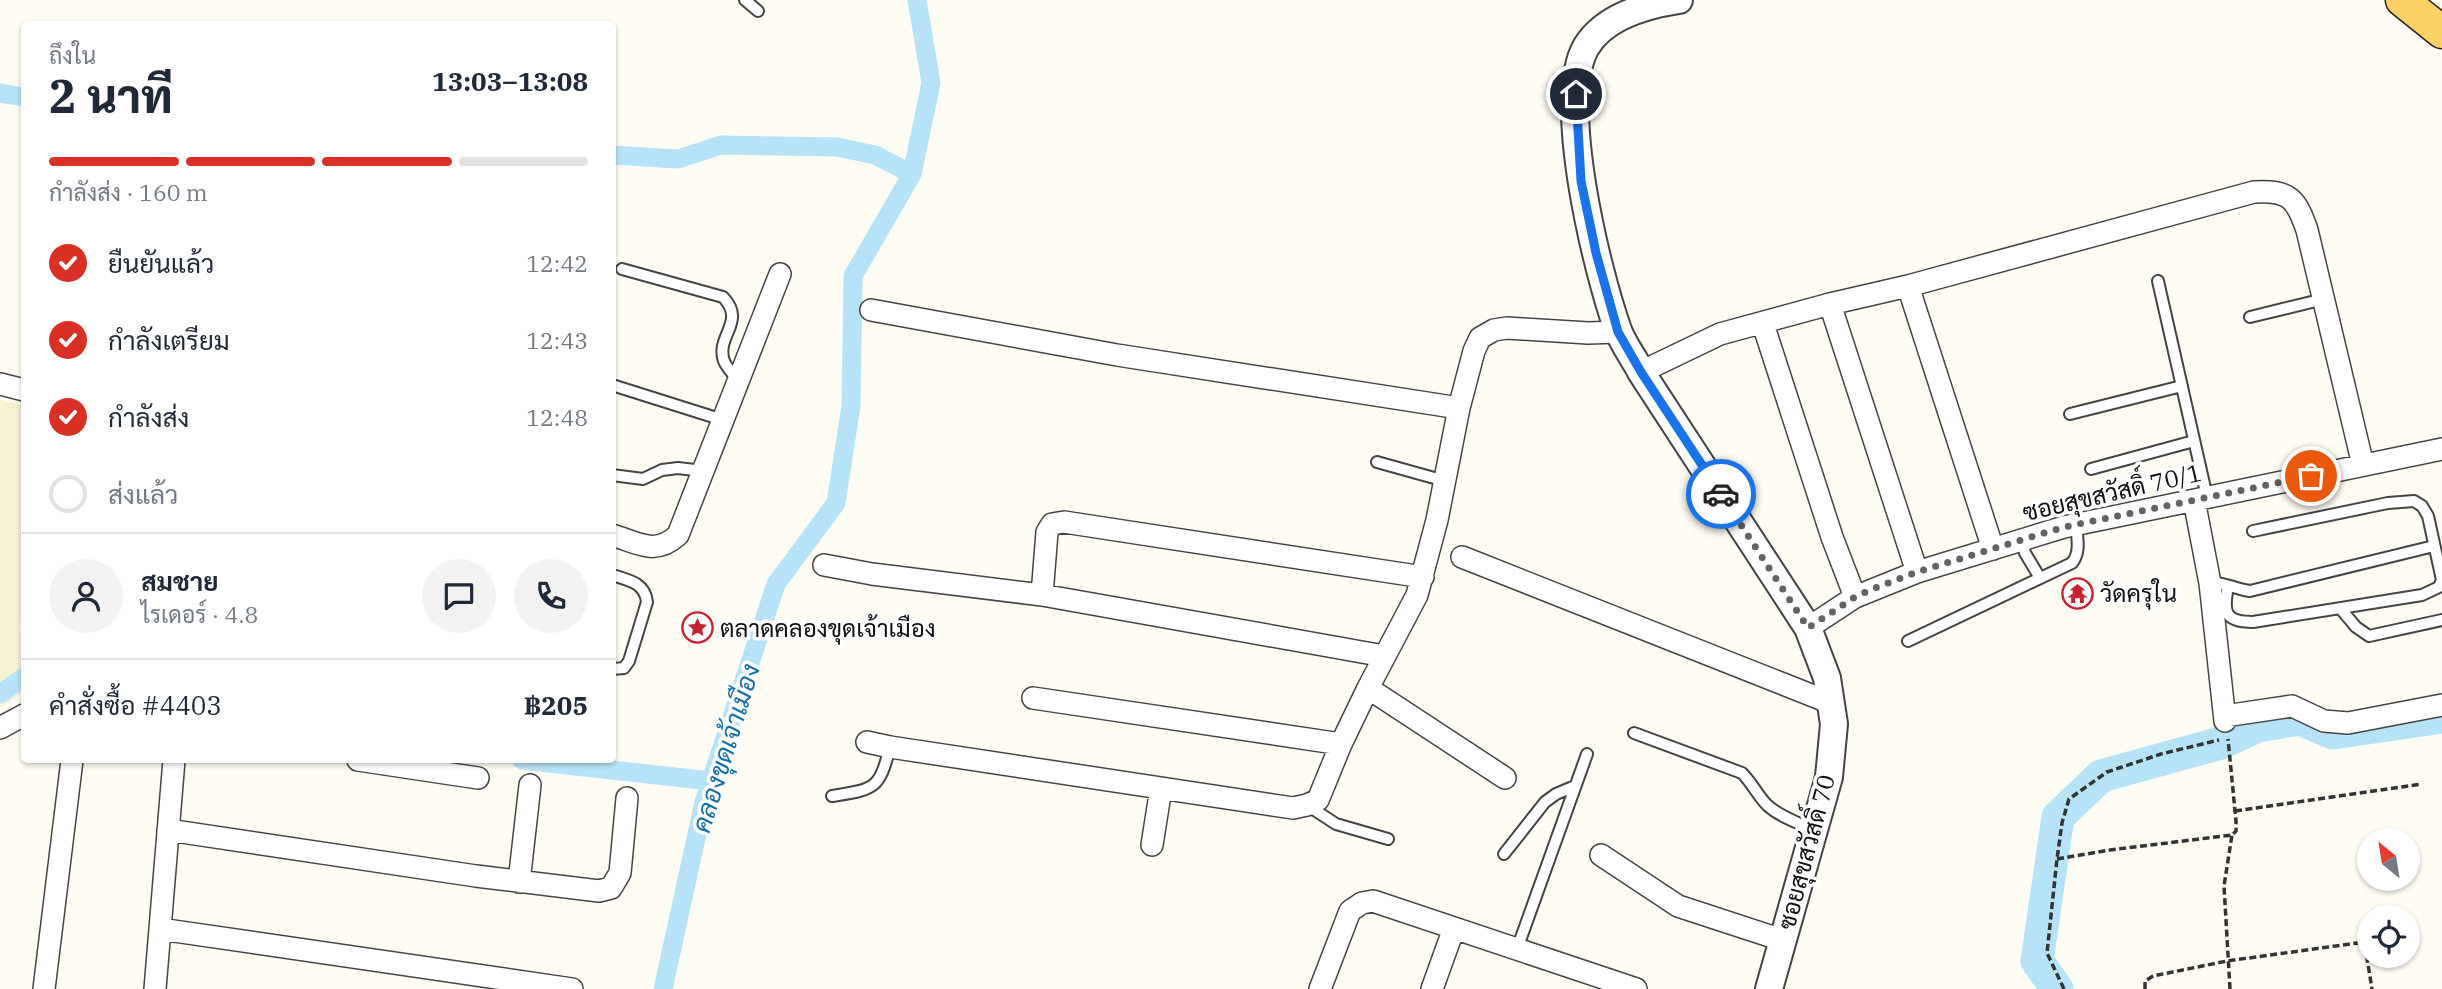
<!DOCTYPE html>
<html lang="th">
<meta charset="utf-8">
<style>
body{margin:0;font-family:"IBM Plex Serif",Sarabun,serif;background:#f2f2f3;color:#1f2937;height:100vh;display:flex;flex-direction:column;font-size:26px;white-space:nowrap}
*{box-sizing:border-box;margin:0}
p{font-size:23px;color:#747a83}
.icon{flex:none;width:38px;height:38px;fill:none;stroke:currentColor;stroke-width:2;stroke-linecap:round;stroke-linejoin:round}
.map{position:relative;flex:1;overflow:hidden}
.sheet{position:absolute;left:21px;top:21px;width:595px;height:742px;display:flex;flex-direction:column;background:#fff;border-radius:7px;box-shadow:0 2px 5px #0004}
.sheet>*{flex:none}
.needle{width:46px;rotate:330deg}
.controls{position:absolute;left:2357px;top:828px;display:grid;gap:14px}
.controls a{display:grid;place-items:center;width:63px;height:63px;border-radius:50%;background:#fff;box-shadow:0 2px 5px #0004;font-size:35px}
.pin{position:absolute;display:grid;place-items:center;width:60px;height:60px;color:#fff;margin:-30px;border:4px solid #fff;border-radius:50%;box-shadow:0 2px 7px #0007}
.courier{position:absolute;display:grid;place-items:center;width:70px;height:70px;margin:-35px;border:5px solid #1a73e8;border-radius:50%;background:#fff;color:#222;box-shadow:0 2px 9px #0007}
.head em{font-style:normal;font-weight:800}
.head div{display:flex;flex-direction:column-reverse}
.head{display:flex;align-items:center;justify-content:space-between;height:119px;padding:0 28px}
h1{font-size:46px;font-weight:800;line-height:52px}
.bar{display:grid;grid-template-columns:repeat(4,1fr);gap:10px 7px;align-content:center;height:84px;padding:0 28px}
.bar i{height:9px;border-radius:5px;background:#e0e1e3}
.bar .active{background:#d93025}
.bar p{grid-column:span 4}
.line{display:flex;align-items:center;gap:18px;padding:0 28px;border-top:2px solid #e0e1e3}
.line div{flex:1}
.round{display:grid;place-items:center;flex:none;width:74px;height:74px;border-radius:37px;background:#f2f2f3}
ol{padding:0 28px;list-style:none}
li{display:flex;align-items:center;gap:21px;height:77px}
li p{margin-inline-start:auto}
li .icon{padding:7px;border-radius:50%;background:#d93025;color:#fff;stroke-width:4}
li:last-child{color:#747a83}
li i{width:38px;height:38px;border:4px solid #e0e1e3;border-radius:50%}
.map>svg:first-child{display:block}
</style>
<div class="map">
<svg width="2442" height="989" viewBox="0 0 2442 989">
<rect width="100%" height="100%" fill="#fffcf4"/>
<path fill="#f7f2d3" d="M0 400 24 405V607L19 627 24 643V692L0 708Z"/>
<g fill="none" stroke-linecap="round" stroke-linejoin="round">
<path stroke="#b7e3f8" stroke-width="19" d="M0 93 24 97
M612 155 678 159 721 145 837 147 875 155 912 174
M0 694 24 677
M522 760 711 781
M663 989 704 802 776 584 836 503 851 406 853 276 912 174 931 83 917 0"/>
<path stroke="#b7e3f8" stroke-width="33" d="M2057 989 2037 961 2058 817 2101 776 2221 743 2258 726 2300 719 2333 733 2442 717"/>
<defs>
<path id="service" d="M745 0 758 11
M622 269 723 297C747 322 715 336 724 361 727 368 733 374 738 380
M2158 281 2207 497
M2250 317 2324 299
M612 385 723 420
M2070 414 2182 386
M1377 462 1445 481
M2091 469 2194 441
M612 475 643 479 662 470 678 468 703 471
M2253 531 2388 503 2414 501 2422 506 2428 516 2442 580
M2022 540 2025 553 2040 578
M612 575C629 580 645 583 647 602L629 661 624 668 612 669
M2210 583C2225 582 2235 589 2250 591L2434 546
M2228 586C2223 612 2224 622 2253 622L2422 595 2439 587 2442 580
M2340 608 2356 627 2369 636 2442 620
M1908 641 2072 563C2081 552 2077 537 2076 524
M1634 733 1742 773C1752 783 1758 796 1767 805 1780 817 1799 823 1814 830
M832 796C875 789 879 790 890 747
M1307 805 1336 824 1388 839
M1504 854 1545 802 1556 794 1575 786
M1517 949 1587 754"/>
<path id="minor" d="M1908 286 1993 549
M1830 304 1917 572
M871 310 1117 355 1459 408
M1763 324 1832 537 1855 597
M1641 372 1720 334 1830 304 1908 286 2254 192C2289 190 2296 198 2307 230L2363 465
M0 384 24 390
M2194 500 2210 583 2225 721
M612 535C639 543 655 556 678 535L780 274
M1462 557 1831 703
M824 565 872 574 1042 595 1384 656
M1042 595 1047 532 1052 524 1064 522 1423 577
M1808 628 1855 597 1917 572 2064 527 2442 449
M1368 688 1505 778
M1033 698 1341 744 1368 688 1417 595 1437 520 1459 408 1474 351 1480 338 1494 330 1507 328 1588 333 1618 332
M2225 716 2292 706 2324 721 2348 723 2442 705
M0 728 24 715
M867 742 890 747 1293 808 1307 805 1318 800 1341 744
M358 760 478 778
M168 830 476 876 599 891 611 888 620 873 627 798
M1152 845 1161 788
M1601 855 1678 906 1782 940
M519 882 530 785
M160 929 572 989
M44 989 72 760
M155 989 174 760
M1320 989 1350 911 1362 903 1373 901 1636 989
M1432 989 1454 928"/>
<path id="tertiary" d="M1679 0C1646 5 1604 17 1586 47 1555 101 1597 271 1618 330 1623 344 1634 358 1641 372L1808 628 1827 678 1834 724 1829 777 1769 989"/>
<path id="primary" d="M2402 0 2442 32"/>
</defs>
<use href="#service" stroke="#444" stroke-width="14"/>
<use href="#minor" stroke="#444" stroke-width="24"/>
<use href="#tertiary" stroke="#444" stroke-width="30"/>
<use href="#primary" stroke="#222" stroke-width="35"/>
<path stroke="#333" stroke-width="3.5" stroke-dasharray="7 3.5" stroke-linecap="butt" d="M2235 811 2422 784
M2057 859 2110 850 2232 835 2236 831V821L2228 739
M2064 989 2047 953 2057 859 2062 823 2069 799 2107 772 2161 754 2219 740
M2145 989V981L2153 976 2227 961 2357 943 2361 944 2366 952 2372 989
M2230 989 2224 886 2232 835"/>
<use href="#service" stroke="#fff" stroke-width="10"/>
<use href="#minor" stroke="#fff" stroke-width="21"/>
<use href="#tertiary" stroke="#fff" stroke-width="26"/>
<use href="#primary" stroke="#fcd067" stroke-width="32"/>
</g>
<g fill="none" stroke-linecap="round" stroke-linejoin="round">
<path stroke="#646360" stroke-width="7" stroke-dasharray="0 12.6" d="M1721 494 1808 628 1855 597 1875 588 1917 572 2064 527 2311 476"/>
<path stroke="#1a73e8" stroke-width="9" d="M1576 94 1581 181 1596 253 1618 332 1641 372 1721 494"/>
</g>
<defs>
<symbol id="temple-ring" viewBox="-11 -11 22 22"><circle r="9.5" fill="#fff" stroke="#c72232" stroke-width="1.5"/><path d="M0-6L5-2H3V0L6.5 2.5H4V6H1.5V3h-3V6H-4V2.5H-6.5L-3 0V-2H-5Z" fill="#c72232"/></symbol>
<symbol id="sight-ring" viewBox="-11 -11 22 22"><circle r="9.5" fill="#fff" stroke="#c72232" stroke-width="1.5"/><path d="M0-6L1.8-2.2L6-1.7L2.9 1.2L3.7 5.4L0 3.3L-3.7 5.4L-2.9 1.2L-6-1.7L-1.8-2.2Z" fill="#c72232"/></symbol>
</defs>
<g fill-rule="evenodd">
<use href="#temple-ring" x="2060" y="576" width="35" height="35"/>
<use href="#sight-ring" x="680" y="610" width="35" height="35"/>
</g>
<g text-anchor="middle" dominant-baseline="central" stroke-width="7" stroke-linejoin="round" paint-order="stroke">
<g font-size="24" fill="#111" stroke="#fff">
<text transform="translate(2112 492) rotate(-13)">ซอยสุขสวัสดิ์ 70/1</text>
<text transform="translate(1806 852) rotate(-75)">ซอยสุขสวัสดิ์ 70</text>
</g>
<g font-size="24" fill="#111" stroke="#fff" text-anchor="start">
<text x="2100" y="593">วัดครุใน</text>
<text x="720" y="628">ตลาดคลองขุดเจ้าเมือง</text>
</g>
<g font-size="26" font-style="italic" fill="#146fa9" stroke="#fff">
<text transform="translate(725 748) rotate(-73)">คลองขุดเจ้าเมือง</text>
</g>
</g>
</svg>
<div class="controls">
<a><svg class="needle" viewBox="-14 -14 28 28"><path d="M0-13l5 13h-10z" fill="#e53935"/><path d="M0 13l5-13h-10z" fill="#747a83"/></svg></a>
<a><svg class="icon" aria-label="locate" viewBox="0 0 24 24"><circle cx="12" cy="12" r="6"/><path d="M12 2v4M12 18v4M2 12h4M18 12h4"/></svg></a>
</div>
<div class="pin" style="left:2311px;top:476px;background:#ea580c"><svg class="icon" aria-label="bag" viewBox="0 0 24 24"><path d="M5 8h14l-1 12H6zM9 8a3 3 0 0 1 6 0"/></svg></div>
<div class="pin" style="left:1576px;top:94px;background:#1f2937"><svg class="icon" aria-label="home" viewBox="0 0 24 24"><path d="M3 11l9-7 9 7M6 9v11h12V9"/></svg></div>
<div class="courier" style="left:1721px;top:494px"><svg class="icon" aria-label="car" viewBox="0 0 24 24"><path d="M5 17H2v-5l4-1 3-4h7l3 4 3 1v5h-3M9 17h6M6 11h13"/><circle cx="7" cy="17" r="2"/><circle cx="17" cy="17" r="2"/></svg></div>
<section class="sheet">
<div class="head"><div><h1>2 นาที</h1><p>ถึงใน</p></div><em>13:03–13:08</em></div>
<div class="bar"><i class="active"></i><i class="active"></i><i class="active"></i><i></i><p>กำลังส่ง · 160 m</p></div>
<ol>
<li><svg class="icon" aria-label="check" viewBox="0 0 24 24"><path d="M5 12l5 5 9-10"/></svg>ยืนยันแล้ว<p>12:42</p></li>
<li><svg class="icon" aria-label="check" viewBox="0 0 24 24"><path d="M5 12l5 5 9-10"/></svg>กำลังเตรียม<p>12:43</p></li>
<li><svg class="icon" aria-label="check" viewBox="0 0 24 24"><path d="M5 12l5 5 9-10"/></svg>กำลังส่ง<p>12:48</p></li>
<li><i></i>ส่งแล้ว</li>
</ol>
<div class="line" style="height:126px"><a class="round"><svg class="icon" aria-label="person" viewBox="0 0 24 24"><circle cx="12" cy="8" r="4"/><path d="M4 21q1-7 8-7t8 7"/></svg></a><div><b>สมชาย</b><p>ไรเดอร์ · 4.8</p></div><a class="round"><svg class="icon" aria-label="chat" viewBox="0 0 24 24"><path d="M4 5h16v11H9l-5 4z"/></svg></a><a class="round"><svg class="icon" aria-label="phone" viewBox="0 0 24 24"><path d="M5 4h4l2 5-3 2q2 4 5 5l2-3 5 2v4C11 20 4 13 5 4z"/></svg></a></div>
<div class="line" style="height:91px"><div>คำสั่งซื้อ #4403</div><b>฿205</b></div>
</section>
</div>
